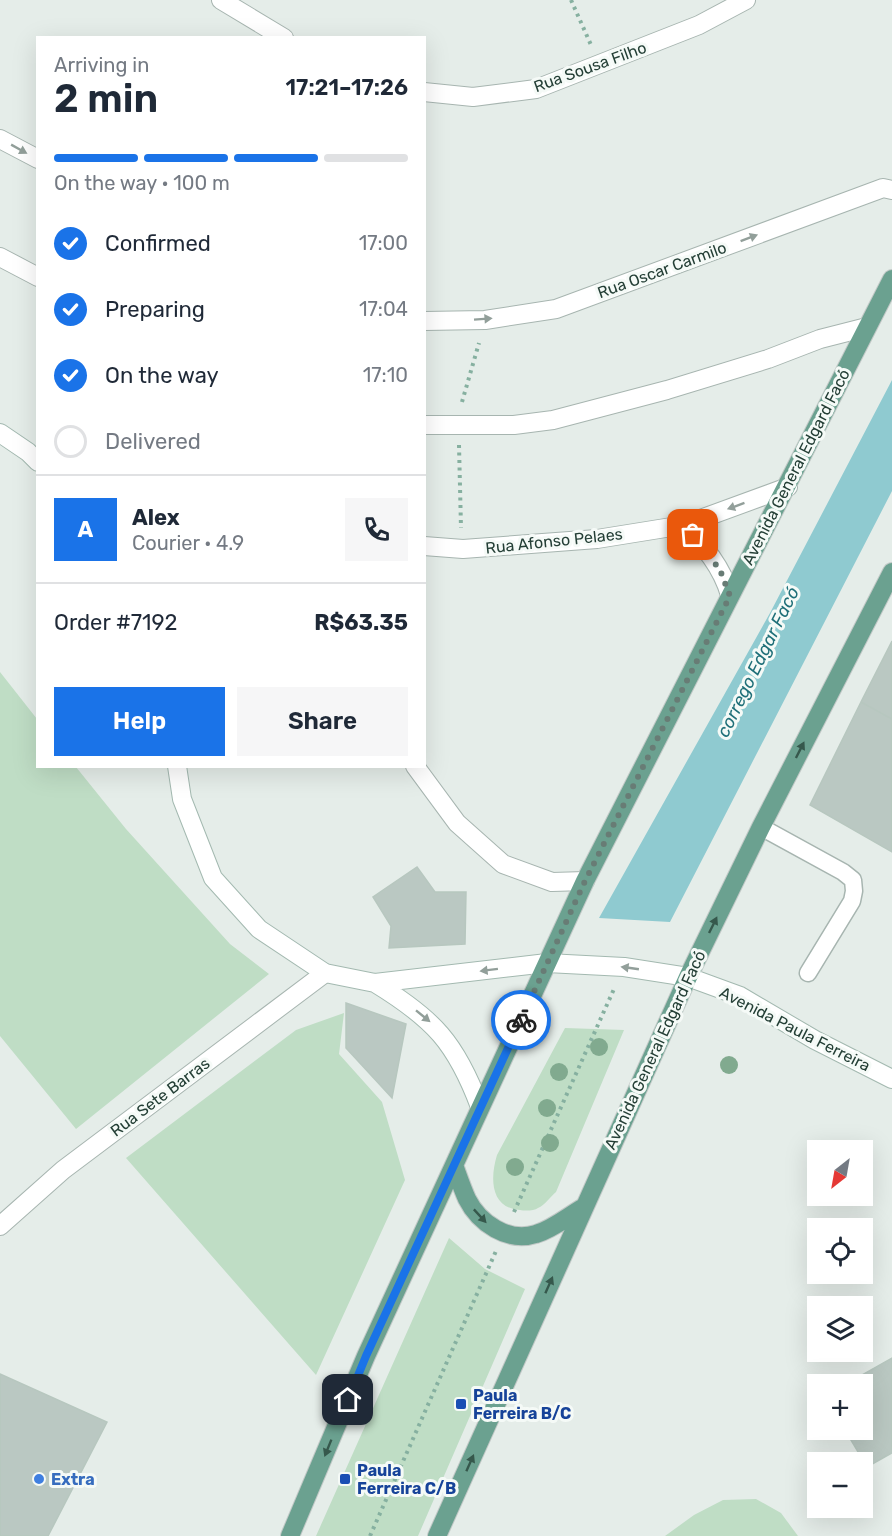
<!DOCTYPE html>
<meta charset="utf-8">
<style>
body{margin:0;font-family:Rubik,sans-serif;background:#f6f6f7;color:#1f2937;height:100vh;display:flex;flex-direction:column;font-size:22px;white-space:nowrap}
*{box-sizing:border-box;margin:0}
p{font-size:20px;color:#747a83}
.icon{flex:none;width:33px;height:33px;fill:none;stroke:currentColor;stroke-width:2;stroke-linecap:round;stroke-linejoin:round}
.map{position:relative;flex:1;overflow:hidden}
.sheet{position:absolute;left:36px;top:36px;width:390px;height:732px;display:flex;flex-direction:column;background:#fff;border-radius:0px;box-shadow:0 6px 24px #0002}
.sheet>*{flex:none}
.needle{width:39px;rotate:211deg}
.controls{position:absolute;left:807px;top:1140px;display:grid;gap:12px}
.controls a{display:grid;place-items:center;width:66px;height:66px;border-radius:0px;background:#fff;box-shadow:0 6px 24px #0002;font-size:30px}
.pin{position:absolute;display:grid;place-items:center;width:51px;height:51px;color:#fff;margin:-26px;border-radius:12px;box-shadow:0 3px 9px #0006}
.courier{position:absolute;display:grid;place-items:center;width:60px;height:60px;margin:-30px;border:4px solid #1a73e8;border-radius:50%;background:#fff;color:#222;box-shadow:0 2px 8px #0007}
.overview em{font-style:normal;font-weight:600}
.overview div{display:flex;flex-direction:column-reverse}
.overview{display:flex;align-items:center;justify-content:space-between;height:102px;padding:0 18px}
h1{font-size:39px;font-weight:600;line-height:45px}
.bar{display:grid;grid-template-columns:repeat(4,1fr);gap:9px 6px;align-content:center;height:72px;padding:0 18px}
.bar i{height:8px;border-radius:4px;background:#e0e1e3}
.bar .active{background:#1a73e8}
.bar p{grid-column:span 4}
.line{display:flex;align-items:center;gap:15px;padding:0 18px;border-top:2px solid #e0e1e3}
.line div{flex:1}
.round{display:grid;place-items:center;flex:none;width:63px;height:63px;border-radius:0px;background:#f6f6f7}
ol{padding:0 18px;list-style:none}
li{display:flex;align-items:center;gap:18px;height:66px}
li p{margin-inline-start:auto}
li .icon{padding:6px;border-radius:50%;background:#1a73e8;color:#fff;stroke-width:4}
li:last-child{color:#747a83}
li i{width:33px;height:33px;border:3px solid #e0e1e3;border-radius:50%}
.primary-button{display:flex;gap:12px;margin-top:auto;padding:12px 18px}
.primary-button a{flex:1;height:69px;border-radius:0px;background:#1a73e8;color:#fff;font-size:24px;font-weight:600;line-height:69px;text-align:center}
.primary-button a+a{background:#f6f6f7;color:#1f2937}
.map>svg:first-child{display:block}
</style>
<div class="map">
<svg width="892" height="1536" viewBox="0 0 892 1536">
<rect width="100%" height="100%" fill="#e5ede9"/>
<path fill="#bfddc5" d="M0 672 37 719 38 766 76 767 126 829 230 944 269 974 76 1129 0 1036Z
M344 1013 339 1054 382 1102 405 1180 316 1375 126 1158 296 1030Z
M565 1028 624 1030 556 1192C550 1197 545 1205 538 1208 534 1211 525 1211 520 1210 490 1208 490 1178 497 1155Z
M449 1238 485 1269 525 1289 418 1536H316Z
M756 1499 781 1513 798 1536H665L694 1515 723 1500Z"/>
<path fill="#8fcad0" d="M892 380V491L670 922 599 918 770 613Z"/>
<path fill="#bac8c2" stroke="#b7c7bf" stroke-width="1.5" d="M892 641V719L861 702Z
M861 702 892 719V852L810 805Z
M417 867 435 892H466L465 944 389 948 391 926 373 897Z
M346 1003 406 1024 392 1098 346 1048Z
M892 1358V1453L867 1467 845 1430H862V1384H846Z
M0 1374 107 1422 48 1536H0Z"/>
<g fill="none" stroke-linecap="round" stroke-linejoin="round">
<defs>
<path id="lane" d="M761 827 843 872 853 880 854 891 852 901 808 973"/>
<path id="street" d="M221 0 284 38
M424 92 473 97 536 89 699 25 746 0
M0 139 38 159
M0 257 38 277
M424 321 485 320 556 309 883 188 892 190
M424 425H514L553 420 667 390 768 359 820 339 867 327
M684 525C704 546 722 567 730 595
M424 546 463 549 597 539 684 525 788 487
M415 766 457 823 503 864 552 882 585 881
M0 1226 63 1170 325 973"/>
<path id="secondary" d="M0 433 28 452 38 462
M177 766 182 799 213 878 259 929 325 973 375 983 547 963 624 967 688 977 740 996 815 1040 892 1079
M375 983C434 1019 456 1043 480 1107"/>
<path id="primary" d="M454 1165C458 1176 462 1188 467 1199 479 1223 508 1243 536 1234 553 1229 568 1216 584 1207
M290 1536 366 1356 585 881 892 279
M437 1536 688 977 761 827 892 572"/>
</defs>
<use href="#lane" stroke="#a7b5b0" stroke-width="19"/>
<use href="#street" stroke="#a7b5b0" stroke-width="20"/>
<use href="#secondary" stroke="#a3b9b0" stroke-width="20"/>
<use href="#primary" stroke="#c2c9c7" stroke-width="20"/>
<path stroke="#86b0a0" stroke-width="4" stroke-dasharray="3 4.5" stroke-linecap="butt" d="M571 0 591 45
M462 402 479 343
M459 445 461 528
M514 1212 614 989
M370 1536 496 1251"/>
<use href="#lane" stroke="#fff" stroke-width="16"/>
<use href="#street" stroke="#fff" stroke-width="18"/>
<use href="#secondary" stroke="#fff" stroke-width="18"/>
<use href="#primary" stroke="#6ba190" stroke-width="18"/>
</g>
<g fill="#81aa8f">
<circle cx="599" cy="1047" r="9"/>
<circle cx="729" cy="1065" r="9"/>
<circle cx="559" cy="1072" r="9"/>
<circle cx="547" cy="1108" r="9"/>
<circle cx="550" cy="1143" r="9"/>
<circle cx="515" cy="1167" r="9"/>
</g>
<defs><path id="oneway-solid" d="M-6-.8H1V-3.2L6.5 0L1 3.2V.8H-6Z" transform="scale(1.5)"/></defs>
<g fill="#929f9a">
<use href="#oneway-solid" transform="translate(19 149) rotate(29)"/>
<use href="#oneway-solid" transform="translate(749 238) rotate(-21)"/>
<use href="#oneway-solid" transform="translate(483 319) rotate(-4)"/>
<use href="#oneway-solid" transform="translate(736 506) rotate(160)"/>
<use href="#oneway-solid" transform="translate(630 968) rotate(-172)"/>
<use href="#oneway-solid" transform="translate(489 970) rotate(173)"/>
<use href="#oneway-solid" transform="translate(423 1016) rotate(39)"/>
</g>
<g fill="#36584c">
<use href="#oneway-solid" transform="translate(800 750) rotate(-63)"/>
<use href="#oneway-solid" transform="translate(713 925) rotate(-64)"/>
<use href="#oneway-solid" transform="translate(480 1216) rotate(47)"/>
<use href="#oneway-solid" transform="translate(549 1285) rotate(-66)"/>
<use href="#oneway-solid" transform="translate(328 1448) rotate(112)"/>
<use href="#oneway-solid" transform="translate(470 1463) rotate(-66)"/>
</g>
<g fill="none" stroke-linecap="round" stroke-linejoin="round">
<path stroke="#687c75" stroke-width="6" stroke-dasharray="0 10.8" d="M521 1020 585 881 730 596 720 570 693 535"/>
<path stroke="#1a73e8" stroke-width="8" d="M348 1400 366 1356 521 1020"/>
</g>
<g fill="#1a4fb4" stroke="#f5faf7" stroke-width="2">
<rect x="455" y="1398" width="12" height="12" rx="3"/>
<rect x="339" y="1473" width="12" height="12" rx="3"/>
</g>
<circle fill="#3f7fe0" stroke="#f5faf7" stroke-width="2" cx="39" cy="1479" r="6"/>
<g text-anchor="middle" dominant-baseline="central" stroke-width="6" stroke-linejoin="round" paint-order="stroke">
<g font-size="16" fill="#243f36" stroke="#f5faf7">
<text transform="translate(590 67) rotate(-20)">Rua Sousa Filho</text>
<text transform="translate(662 270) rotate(-20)">Rua Oscar Carmilo</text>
<text transform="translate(796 467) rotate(-63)">Avenida General Edgard Facó</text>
<text transform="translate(554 541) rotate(-6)">Rua Afonso Pelaes</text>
<text transform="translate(795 1029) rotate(27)">Avenida Paula Ferreira</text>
<text transform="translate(655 1050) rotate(-65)">Avenida General Edgard Facó</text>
<text transform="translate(160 1097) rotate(-37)">Rua Sete Barras</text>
</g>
<g font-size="16" font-weight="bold" fill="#164399" stroke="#f5faf7" text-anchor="start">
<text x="473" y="1395">Paula<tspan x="473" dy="18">Ferreira B/C</tspan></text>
<text x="357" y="1470">Paula<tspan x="357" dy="18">Ferreira C/B</tspan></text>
</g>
<g font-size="16" font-weight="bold" fill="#366cbe" stroke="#f5faf7" text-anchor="start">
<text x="51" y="1479">Extra</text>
</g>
<g font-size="18" font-style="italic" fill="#207079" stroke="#f5faf7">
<text transform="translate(758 662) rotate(-64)">corrego Edgar Facó</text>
</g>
</g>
</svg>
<div class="controls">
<a><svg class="needle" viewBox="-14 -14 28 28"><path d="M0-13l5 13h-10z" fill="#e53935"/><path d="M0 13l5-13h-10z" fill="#747a83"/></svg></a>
<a><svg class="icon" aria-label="locate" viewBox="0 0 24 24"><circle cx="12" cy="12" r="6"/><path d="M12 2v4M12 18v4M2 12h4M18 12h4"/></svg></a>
<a><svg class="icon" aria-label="layers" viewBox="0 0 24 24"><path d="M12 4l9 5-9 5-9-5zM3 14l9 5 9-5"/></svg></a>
<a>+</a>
<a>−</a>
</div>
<div class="pin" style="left:693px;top:535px;background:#ea580c"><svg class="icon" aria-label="bag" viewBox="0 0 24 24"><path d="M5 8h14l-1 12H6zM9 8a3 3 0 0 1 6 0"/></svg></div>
<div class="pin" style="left:348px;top:1400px;background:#1f2937"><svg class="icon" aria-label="home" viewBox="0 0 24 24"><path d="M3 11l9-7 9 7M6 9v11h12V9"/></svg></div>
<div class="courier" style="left:521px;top:1020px"><svg class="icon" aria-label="bike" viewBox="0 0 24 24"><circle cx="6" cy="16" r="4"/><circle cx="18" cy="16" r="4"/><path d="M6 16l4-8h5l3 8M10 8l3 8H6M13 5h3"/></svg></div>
<section class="sheet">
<div class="overview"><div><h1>2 min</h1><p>Arriving in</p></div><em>17:21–17:26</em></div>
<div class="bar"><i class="active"></i><i class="active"></i><i class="active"></i><i></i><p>On the way · 100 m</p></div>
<ol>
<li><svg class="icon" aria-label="check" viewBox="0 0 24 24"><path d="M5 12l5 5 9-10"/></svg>Confirmed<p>17:00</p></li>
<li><svg class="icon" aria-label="check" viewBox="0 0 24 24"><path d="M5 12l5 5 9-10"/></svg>Preparing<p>17:04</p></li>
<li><svg class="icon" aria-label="check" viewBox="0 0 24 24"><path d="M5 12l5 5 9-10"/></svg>On the way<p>17:10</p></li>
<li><i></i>Delivered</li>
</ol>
<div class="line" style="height:108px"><b class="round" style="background:#1a73e8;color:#fff">A</b><div><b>Alex</b><p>Courier · 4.9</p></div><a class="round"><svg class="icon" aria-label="phone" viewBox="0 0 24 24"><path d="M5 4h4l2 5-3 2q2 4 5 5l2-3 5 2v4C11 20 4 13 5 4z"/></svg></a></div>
<div class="line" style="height:78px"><div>Order #7192</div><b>R$63.35</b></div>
<div class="primary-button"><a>Help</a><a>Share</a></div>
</section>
</div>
